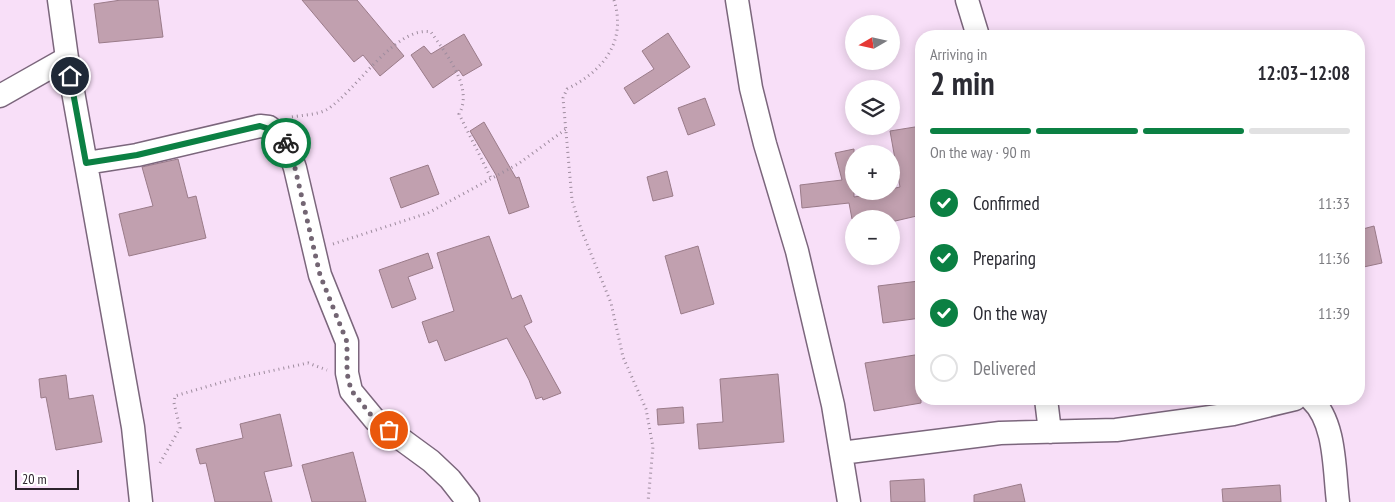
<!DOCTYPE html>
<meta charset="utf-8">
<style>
body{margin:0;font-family:"PT Sans Narrow",sans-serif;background:#f7f7f7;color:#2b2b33;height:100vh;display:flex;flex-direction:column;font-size:19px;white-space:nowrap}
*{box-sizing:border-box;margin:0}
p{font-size:16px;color:#7c7c81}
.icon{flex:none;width:28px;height:28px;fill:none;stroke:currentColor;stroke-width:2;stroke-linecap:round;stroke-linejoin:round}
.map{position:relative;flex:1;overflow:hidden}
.sheet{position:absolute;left:915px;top:30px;width:450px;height:375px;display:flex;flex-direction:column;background:#fff;border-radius:20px;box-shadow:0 2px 12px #0003}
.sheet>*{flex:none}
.needle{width:32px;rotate:261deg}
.tools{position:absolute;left:845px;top:15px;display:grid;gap:10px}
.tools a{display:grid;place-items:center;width:55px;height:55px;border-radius:50%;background:#fff;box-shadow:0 2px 12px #0003;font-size:25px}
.scale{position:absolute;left:15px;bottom:12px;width:64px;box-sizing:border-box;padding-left:5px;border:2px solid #2c232c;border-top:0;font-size:14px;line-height:18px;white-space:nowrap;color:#2c232c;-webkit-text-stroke:4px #fff;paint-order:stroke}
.pin{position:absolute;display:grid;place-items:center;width:42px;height:42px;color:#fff;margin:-21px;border:2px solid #fff;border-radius:50%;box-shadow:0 1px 5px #0007}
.courier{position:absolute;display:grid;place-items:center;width:50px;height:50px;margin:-25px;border:4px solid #0b8043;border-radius:50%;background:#fff;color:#222;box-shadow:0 1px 6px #0007}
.head em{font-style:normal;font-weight:600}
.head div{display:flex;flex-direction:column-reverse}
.head{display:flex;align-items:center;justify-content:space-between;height:85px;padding:0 15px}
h1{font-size:32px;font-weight:600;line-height:38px}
.bar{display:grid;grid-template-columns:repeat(4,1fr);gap:8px 5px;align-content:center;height:60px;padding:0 15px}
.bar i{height:6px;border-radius:4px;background:#e1e1e2}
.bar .selected{background:#0b8043}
.bar p{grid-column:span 4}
ol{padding:0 15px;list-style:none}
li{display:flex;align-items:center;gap:15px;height:55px}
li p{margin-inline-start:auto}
li .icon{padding:5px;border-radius:50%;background:#0b8043;color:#fff;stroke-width:4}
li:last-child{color:#7c7c81}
li i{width:28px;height:28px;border:2px solid #e1e1e2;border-radius:50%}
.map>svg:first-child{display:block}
</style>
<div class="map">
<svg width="1395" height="502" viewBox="0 0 1395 502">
<rect width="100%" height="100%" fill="#f8dff8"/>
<path fill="#c1a0af" stroke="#9a7b89" d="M121 0H158L163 37 99 43 94 4Z
M302 0H357L404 56 380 76 363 55 354 62Z
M668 33 690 67 634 104 624 88 654 69 642 51Z
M464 34 482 65 463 76 459 70 433 88 411 55 424 46 431 54Z
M705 98 715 125 688 135 678 108Z
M484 122 516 178 519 177 529 207 509 214 496 175 470 131Z
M921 126V215L891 222V219H852L849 203 802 208 800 185 842 180 835 153 854 149V197L891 191V189L900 187 890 131Z
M178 159 188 198 196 196 206 238 129 256 119 214 153 206 142 167Z
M428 165 439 194 401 208 390 178Z
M667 171 673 196 653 201 647 177Z
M1374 226 1382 263 1359 268V230Z
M489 236 512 299 521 295 532 322 524 326 561 393 543 400 542 397 536 399 529 380 507 338 445 361 437 340 429 343 422 322 454 311 437 253Z
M698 246 714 304 681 314 665 256Z
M428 253 433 268 408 277 416 299 392 308 379 270Z
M919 281 921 318 883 323 878 286Z
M921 354V403L874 411 865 363Z
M778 374 784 442 699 449 697 424 723 422 720 379Z
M66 375 69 399 93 395 102 442 56 450 46 397 41 398 39 379Z
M683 407 684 423 658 425 657 409Z
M280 414 292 466 264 472 272 502H215L206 463 200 464 196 449 243 438 240 424Z
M353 452 366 502H312L302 465Z
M924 479 925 502H891L890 481Z
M1021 484 1025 502H974V495Z
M1280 485 1281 502H1223L1222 489Z"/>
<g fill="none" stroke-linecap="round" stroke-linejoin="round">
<defs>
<path id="minor" d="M59 0 67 58 133 427 141 502
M737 0 751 88 765 144 797 251 833 405 849 502
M967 0 978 36
M0 96 67 58
M86 163 137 155 260 126 269 127 285 139 295 168 320 275 347 342V373L351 391 375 420 431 461 450 479 468 502
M1046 399 1050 432
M1311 399C1336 422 1334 470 1338 502
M841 453 1000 433 1116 430 1233 414 1295 399"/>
</defs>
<use href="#minor" stroke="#7b667c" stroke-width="25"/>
<path stroke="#9e8c9e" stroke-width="3" stroke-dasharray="1 4" stroke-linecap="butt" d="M614 0C627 42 603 71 567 89L563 98 572 200 581 229 611 303 623 357 646 409 653 447 648 502
M292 117C302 115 316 115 326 110 354 94 395 25 431 32 446 54 474 88 459 114L491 178
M333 244 428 213 518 164 566 129
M160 463 180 428 174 403 175 396 233 379 308 363 327 370"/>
<use href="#minor" stroke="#fff" stroke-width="22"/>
</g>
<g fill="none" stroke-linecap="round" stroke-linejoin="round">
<path stroke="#736573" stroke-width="5" stroke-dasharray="0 9" d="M286 143 295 168 320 275 347 342V373L351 390 375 420 389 430"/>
<path stroke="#0b8043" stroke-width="6" d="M70 76 86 163 137 155 260 126 276 131 286 143"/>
</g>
</svg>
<div class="tools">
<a><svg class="needle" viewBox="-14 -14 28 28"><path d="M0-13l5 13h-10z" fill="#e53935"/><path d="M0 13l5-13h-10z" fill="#7c7c81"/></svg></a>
<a><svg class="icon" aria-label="layers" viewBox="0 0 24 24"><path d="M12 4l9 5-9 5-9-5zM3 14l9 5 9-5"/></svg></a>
<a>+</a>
<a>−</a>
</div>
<div class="scale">20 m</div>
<div class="pin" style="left:389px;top:430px;background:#ea580c"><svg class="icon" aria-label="bag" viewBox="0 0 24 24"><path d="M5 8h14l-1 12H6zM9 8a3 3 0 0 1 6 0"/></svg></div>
<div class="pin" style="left:70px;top:76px;background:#1f2937"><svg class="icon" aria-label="home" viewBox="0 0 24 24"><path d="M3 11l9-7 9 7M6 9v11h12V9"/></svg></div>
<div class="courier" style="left:286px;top:143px"><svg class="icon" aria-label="bike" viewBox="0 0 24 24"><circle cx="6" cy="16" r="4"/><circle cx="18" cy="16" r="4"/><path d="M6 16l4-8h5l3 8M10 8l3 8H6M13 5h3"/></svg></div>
<section class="sheet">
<div class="head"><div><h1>2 min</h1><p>Arriving in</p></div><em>12:03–12:08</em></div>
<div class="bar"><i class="selected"></i><i class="selected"></i><i class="selected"></i><i></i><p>On the way · 90 m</p></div>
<ol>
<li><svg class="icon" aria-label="check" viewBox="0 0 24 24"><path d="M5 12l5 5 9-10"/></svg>Confirmed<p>11:33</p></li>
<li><svg class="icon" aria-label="check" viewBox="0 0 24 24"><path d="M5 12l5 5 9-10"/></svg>Preparing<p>11:36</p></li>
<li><svg class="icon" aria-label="check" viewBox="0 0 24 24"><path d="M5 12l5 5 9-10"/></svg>On the way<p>11:39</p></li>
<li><i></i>Delivered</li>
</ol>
</section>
</div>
